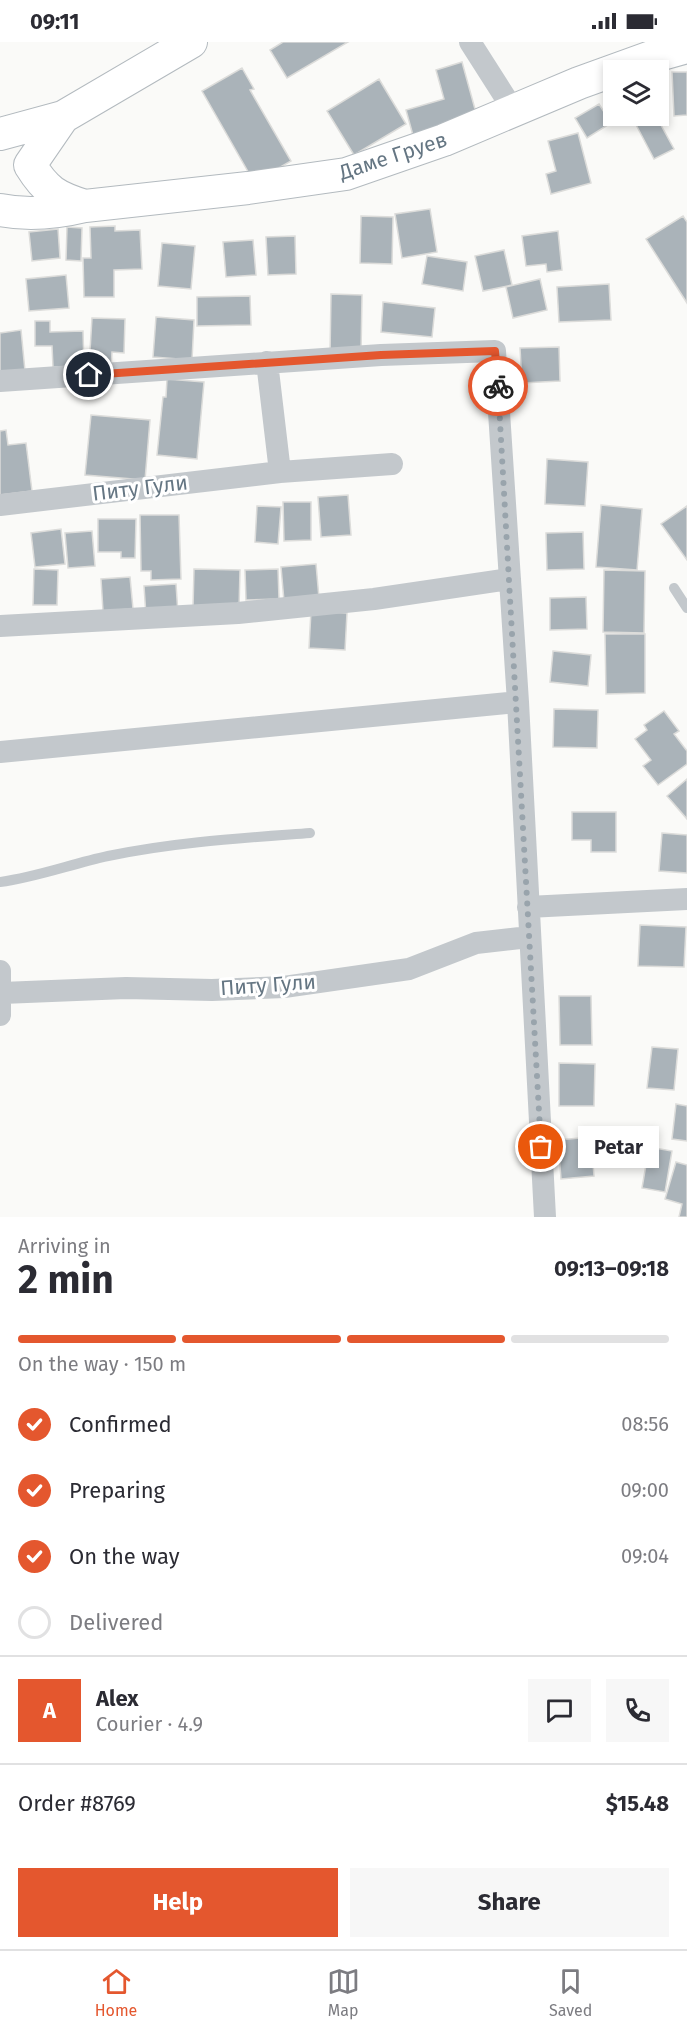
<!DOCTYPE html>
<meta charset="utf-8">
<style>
body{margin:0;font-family:"Fira Sans",sans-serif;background:#f7f7f7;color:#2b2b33;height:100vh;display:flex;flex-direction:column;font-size:22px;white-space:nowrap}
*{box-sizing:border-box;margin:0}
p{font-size:20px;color:#7c7c81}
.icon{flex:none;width:33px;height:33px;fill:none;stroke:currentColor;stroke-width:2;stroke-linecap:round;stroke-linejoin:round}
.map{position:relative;height:1175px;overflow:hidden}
.drawer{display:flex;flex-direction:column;background:#fff;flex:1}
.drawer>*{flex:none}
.controls{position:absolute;left:603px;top:18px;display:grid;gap:12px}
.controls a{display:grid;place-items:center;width:66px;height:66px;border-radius:0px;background:#fff;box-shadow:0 3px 9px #0003;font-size:30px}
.pin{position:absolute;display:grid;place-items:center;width:51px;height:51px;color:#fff;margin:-26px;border:3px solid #fff;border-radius:50%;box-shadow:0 2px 6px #0007}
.courier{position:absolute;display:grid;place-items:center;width:60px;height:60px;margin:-30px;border:4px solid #e4572e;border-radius:50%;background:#fff;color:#222;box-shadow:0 2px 8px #0007}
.bubble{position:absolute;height:42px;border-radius:0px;background:#fff;box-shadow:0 3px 9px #0003;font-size:20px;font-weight:700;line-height:42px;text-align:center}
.headline em{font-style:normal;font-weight:700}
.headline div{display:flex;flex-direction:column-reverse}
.headline{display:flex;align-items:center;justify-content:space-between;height:102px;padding:0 18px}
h1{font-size:39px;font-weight:700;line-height:45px}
.bar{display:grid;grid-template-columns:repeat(4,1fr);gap:9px 6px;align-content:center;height:72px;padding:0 18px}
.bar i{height:8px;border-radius:4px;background:#e1e1e2}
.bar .on{background:#e4572e}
.bar p{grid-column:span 4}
.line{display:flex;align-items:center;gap:15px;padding:0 18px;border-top:2px solid #e1e1e2}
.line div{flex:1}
.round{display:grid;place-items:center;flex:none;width:63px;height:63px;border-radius:0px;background:#f7f7f7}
ol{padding:0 18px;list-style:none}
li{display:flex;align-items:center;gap:18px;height:66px}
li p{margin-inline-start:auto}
li .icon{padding:6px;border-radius:50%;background:#e4572e;color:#fff;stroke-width:4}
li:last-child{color:#7c7c81}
li i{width:33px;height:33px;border:3px solid #e1e1e2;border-radius:50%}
.primary-button{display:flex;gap:12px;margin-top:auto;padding:12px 18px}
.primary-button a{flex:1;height:69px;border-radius:0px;background:#e4572e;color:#fff;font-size:24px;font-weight:700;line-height:69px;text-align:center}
.primary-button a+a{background:#f7f7f7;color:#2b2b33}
.status{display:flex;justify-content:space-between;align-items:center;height:42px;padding:0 30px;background:#fff;direction:ltr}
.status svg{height:16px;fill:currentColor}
.tabs{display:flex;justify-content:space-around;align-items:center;height:84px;border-top:2px solid #e1e1e2;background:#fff;font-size:16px;color:#7c7c81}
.tabs a{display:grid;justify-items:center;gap:3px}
.tabs .on{color:#e4572e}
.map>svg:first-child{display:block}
</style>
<div class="status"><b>09:11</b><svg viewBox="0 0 49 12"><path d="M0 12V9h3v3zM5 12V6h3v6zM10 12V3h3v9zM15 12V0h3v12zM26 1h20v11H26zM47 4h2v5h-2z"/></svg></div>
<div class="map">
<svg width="687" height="1175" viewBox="0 0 687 1175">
<rect width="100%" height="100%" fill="#fafaf8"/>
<path fill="#aab3b9" stroke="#dcdcda" stroke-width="1.5" d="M283 0H348L287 36 270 8Z
M462 20 478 78 414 97 406 68 444 57 436 28Z
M242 26 254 47 250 48 291 119 254 140 202 49Z
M672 30H687V73L674 74Z
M379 37 406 82 354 113 327 69Z
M599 62 611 81 587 96 575 76Z
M641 74H656L674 107 654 117 633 77Z
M578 91 591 141 551 152 546 132 556 129 548 99Z
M430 167 437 210 402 216 395 172Z
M361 174 393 175 392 222 360 221Z
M683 174 687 180V261L646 197Z
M115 184V189L140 188 142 227 114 228V255H84L83 216H91L90 185Z
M67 185 82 186 81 219 66 218Z
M58 187 60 216 32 219 29 190Z
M558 189 562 228 547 230 546 222 526 224 522 194Z
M295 194 296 232 268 233 266 195Z
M253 198 256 233 226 235 223 200Z
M162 201 195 204 191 247 158 244Z
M504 208 512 243 483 249 475 214Z
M427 214 467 220 463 249 422 242Z
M66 233 69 266 29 269 26 237Z
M540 237 547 268 513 276 506 245Z
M609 242 611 278 559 280 557 245Z
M331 252 362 253 361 313H330Z
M250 254 251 283 197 284V255Z
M383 260 435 266 432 295 381 290Z
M156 275 194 278 192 318 153 315Z
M92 276 125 277 124 311 112 310 111 326 89 325Z
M35 279H50V290L83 289 84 324 53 325 52 304H35Z
M21 288 25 329 0 332V291Z
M559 305 560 339 522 341 520 306Z
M167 337 204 340 197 417 157 413 163 355H166Z
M91 373 150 378 145 438 85 433Z
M6 388 8 403 26 401 32 449 0 453V389Z
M547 417 588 420 585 464 545 462Z
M348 453 351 493 321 495 318 455Z
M283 460H311V498L284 499Z
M601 463 642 467 637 528 596 525Z
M257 464 281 465 278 502 255 500Z
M687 464V518L661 482Z
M140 473H179L181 537 151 538V529H141Z
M98 477H136L135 516H121V510H98Z
M61 487 65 522 35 525 31 491Z
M92 489 95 524 68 526 65 491Z
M583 490 584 527 547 528 546 491Z
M316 522 319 556 284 559 281 525Z
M34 527 58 528 57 563H33Z
M194 527 240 528 239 567 193 565Z
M278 527 279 557 246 558 245 528Z
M604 528 645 529 644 591 603 590Z
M130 535 133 567 103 569 101 537Z
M176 542 178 572 146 574 144 544Z
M586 555 587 587 550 588V556Z
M311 569 347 571 345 608 309 606Z
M605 592H645V651L606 652Z
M553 609 591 613 588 644 550 640Z
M554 667 598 668 597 706 553 705Z
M664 669 679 689 674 692 687 709V722L658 743 643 724 651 718 635 697 647 688 644 683Z
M687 737V777L667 754Z
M572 770H616V810H591V798H572Z
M662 791 687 793V831L659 829Z
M640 883 686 885 684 925 638 924Z
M559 954H591L592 1003H560Z
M652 1005 678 1007 674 1048 647 1046Z
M559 1021 595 1022 594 1064H559Z
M676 1062 687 1064V1099L672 1097Z
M591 1095 594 1134 561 1137 558 1098Z
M649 1105 672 1109 665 1150 642 1146Z
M676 1120 687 1123V1175H679L682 1162 665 1157Z"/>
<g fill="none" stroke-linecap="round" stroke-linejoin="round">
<defs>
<path id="secondary" d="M63 75 30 123C46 149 56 155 85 164
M0 92 63 75 191 0
M0 168C29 174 56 171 85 164L248 146 346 132 444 98 579 41 651 15 687 5"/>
</defs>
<use href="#secondary" stroke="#b3babf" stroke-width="34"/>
<path stroke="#c3c8cc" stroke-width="10" d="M674 546 687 566
M0 840C37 835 71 822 108 814 174 800 243 796 310 791"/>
<path stroke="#c3c8cc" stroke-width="22" d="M470 0 514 69
M267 320 280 430
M0 339 381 313 495 309 518 660 545 1175
M0 463 280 430 392 422
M0 584 238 571 374 557 510 537
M0 710 518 660
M528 865 687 857
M0 929V973
M2 951 126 946 212 948 284 945 409 927 476 901 529 895"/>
<use href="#secondary" stroke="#fff" stroke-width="32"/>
</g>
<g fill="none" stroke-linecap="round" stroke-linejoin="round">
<path stroke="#99a4ac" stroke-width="6" stroke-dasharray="0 10.8" d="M498 344 541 1105"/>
<path stroke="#e4572e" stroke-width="8" d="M89 333 381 313 495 309 498 344"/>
</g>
<g text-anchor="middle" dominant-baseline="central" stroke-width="6" stroke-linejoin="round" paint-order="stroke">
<g font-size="21" fill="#657683" stroke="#fff">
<text transform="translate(393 114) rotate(-18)">Даме Груев</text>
<text transform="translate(140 446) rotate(-7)">Питу Гули</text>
<text transform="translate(268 943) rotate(-4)">Питу Гули</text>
</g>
</g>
</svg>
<div class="controls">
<a><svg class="icon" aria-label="layers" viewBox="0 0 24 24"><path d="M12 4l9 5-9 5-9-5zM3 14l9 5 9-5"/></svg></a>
</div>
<div class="pin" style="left:541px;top:1105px;background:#ea580c"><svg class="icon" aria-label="bag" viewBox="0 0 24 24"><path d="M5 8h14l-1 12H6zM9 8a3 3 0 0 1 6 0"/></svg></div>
<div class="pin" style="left:89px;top:333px;background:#1f2937"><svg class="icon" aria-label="home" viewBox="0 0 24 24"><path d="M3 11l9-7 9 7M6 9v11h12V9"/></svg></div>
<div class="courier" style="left:498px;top:344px"><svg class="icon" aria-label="bike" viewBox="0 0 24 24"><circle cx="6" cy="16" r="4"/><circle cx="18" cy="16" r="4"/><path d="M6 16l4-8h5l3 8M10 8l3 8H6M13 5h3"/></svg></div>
<div class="bubble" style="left:578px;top:1084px;width:81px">Petar</div>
</div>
<section class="drawer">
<div class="headline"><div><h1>2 min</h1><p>Arriving in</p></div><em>09:13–09:18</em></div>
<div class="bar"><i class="on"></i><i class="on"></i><i class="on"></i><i></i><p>On the way · 150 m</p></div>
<ol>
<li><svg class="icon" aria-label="check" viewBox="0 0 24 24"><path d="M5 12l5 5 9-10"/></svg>Confirmed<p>08:56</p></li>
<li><svg class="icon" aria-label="check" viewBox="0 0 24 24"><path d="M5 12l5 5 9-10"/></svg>Preparing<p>09:00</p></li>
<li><svg class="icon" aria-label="check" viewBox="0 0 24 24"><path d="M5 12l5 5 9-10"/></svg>On the way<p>09:04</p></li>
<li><i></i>Delivered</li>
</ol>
<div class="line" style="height:108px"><b class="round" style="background:#e4572e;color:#fff">A</b><div><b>Alex</b><p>Courier · 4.9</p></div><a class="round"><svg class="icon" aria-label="chat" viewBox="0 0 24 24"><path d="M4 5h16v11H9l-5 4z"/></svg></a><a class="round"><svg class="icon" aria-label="phone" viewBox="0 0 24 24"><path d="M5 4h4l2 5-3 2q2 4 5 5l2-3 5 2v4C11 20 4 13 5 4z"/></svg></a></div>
<div class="line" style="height:78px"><div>Order #8769</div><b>$15.48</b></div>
<div class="primary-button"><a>Help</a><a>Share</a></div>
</section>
<nav class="tabs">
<a class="on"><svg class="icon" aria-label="home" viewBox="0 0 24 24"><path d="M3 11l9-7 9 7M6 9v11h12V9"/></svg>Home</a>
<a><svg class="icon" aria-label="map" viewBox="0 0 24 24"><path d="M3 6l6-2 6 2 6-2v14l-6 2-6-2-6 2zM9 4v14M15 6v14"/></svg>Map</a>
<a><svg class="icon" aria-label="saved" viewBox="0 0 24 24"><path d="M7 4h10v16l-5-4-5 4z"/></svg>Saved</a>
</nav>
